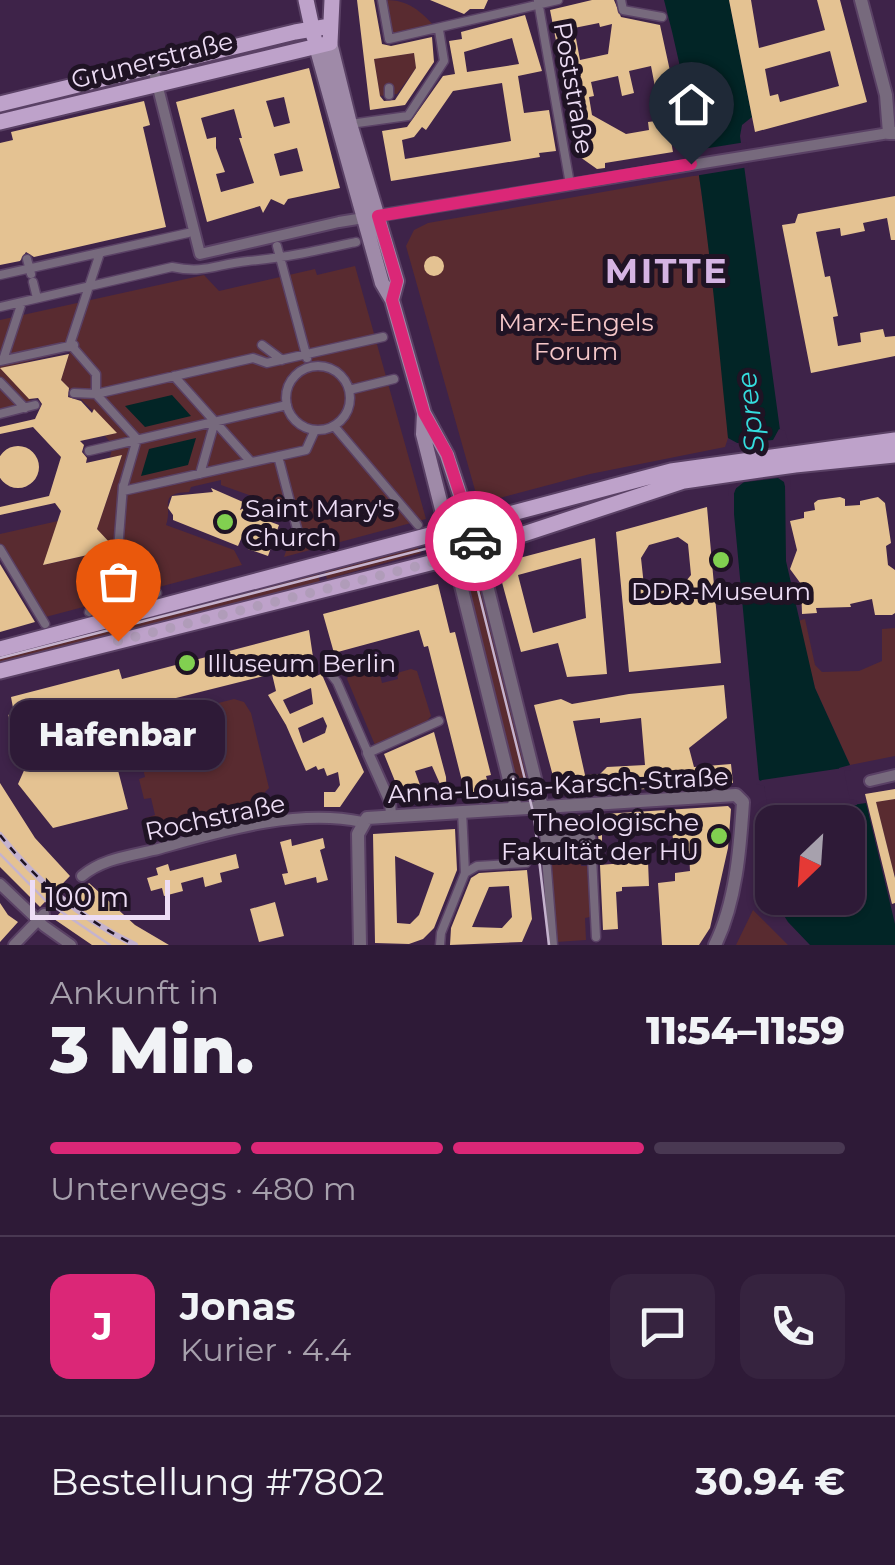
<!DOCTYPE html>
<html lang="de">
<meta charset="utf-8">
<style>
body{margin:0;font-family:Montserrat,sans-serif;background:#36233f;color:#f1f3f6;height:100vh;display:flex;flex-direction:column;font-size:38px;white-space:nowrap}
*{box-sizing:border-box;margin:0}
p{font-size:32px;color:#a7a1ad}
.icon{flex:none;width:55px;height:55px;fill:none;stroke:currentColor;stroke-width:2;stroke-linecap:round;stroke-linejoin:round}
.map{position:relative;height:945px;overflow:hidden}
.sheet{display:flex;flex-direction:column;background:#2e1a37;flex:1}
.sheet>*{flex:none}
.needle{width:65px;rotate:205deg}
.tools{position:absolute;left:755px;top:805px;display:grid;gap:20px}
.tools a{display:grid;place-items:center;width:110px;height:110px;border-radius:20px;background:#2e1a37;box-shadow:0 2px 8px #0004,0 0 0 2px #493852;font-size:50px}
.scale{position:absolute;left:30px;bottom:25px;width:140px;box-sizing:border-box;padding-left:10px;border:5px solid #edddf5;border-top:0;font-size:28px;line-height:35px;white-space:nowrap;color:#edddf5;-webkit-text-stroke:8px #1f1324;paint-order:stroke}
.pin{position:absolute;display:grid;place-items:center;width:85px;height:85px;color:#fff;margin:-102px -42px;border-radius:50% 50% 50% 0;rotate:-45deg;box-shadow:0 0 10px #0007}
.pin .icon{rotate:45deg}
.courier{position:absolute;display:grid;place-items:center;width:100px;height:100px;margin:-50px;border:8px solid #db2777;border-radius:50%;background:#fff;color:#222;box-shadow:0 2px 12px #0007}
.bubble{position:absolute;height:70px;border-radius:20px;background:#2e1a37;box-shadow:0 2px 8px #0004,0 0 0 2px #493852;font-size:32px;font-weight:800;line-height:70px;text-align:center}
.summary em{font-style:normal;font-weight:800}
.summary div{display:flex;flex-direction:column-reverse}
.summary{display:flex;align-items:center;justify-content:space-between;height:170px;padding:0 50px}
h1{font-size:65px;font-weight:800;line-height:75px}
.bar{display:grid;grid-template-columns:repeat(4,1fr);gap:15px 10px;align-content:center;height:120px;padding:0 50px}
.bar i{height:12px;border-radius:8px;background:#493852}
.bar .current{background:#db2777}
.bar p{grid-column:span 4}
.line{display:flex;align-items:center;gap:25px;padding:0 50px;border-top:2px solid #493852}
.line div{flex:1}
.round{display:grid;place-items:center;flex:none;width:105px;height:105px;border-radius:20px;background:#36233f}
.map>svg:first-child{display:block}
</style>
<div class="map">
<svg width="895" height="945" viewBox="0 0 895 945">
<rect width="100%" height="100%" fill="#3e2349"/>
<path fill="#592b30" d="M386 0C408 0 421 11 435 27L392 34Z
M414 53 416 68 397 94 380 96 374 59Z
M699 175 723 349 728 438 725 447 590 474 492 500 480 498 475 490 406 246 414 230 428 223Z
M355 266 426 519 284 557 294 528 284 511 281 518 260 499 221 485V480L191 487 189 492C157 493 173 506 166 525L234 550 242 565 38 619 0 558V534L58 521 44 565 115 549 97 529 122 456 110 457 113 445 105 436 116 433 61 380 70 351 1 368 32 402 0 410V320L204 275 219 291 315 269 317 275Z
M416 545 421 553 327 579 324 568Z
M312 572 313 575 318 574 320 582 314 584 315 587 0 667V654Z
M478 581 505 690 510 689 534 786 517 788 465 584Z
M805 619 815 665 822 672 859 671 882 661V629L895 628V756L850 765 815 688 798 621Z
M377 663 382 683 398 679 397 673 411 669 417 671 431 716 426 722 375 745 347 679 350 672Z
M234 699 244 702 251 713 269 788 265 792 267 809 264 813 150 837 146 818 155 815 151 798 144 799 139 779 145 777 138 747 130 748 125 727Z
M895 799V874H894L876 802Z
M580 844 581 866H587L590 917 585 918 586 940 556 942 551 846Z
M753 910 788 945H736Z"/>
<path fill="#022526" d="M664 0H729L752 117 742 125 740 136 780 430 785 483 786 561 815 688 850 765 839 768 845 806 866 803 895 924V945H810L788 922 773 898H848V822H772V897L767 885 760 826 762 822 774 818 763 782 759 780 734 514V490L744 482 739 444 728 438C713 295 703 145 664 0Z
M172 395 191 416 145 427 125 406Z
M196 438 188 465 141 476 149 449Z"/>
<path fill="#3e2349" d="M746 142 749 167 694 176 690 151Z
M779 429 785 431 792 455 790 491H786L784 482 778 478 738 483 733 496H728L729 488 739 481 734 447 726 444 773 440Z
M850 767 851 770 844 771 850 800 856 799 857 805 763 821 762 816 769 814 764 786 756 784 762 780Z"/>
<path fill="#e4c292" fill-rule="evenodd" d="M357 0H374L382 44 391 46 432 37 434 62 405 105 370 110ZM414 53 416 68 395 100 384 101 380 96 374 59Z
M430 0H488L484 9H470L464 14Z
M592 0H614L621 17 660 25 675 94 671 95 675 118 667 120 673 152 605 163V168L597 169 573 152 571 144 576 143 550 10ZM599 23 600 27 612 24 608 54 580 60 574 28ZM651 66 656 92 651 93 656 121 648 122 649 130 626 134 592 115 589 97 594 96 591 82 618 76 622 96 634 93 629 71Z
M729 0H751L759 48 825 30 817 0H840L867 102 755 132ZM830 51 839 86 780 102 778 94 770 96 765 69Z
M525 15 542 71 518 76 524 113 549 110 556 151 539 153 540 157 391 181 382 131 407 127 443 76 455 74 449 41 462 39 461 32ZM512 38 519 64 467 72 464 52ZM502 83 511 141 405 159 402 140 414 137 422 127 426 130 453 91Z
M309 68 340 188 288 199 284 205 271 199 263 213 260 206 207 222 176 102ZM284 97 290 123 274 127 266 101ZM234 109 242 138H239L254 183 221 192 216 174 225 172 216 148V137L207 139 201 118ZM297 148 303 171 280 176 274 154Z
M144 101 150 125 143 127 166 227 34 257 26 252 20 261 0 265V143L13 140 11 132Z
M895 196V240H891L887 218 863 223 865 231 841 236 840 228 816 232 825 277 830 276 838 316 833 317 838 346 861 342 860 333 883 329 885 337 895 336V356L811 373 782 225 795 223 798 214Z
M424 266a10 10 0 1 1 20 0a10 10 0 1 1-20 0Z
M69 354 61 380 69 388 68 397 81 401 92 413 94 409 117 433 80 441 84 445 82 452 87 458 86 463 122 455 97 529 111 544 110 550 43 565 61 511 55 503 0 515V507L49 496 61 457 33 427 0 434V427L35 419 42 404 38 398 29 399 0 368Z
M-3 467a21 21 0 1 1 42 0a21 21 0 1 1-42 0Z
M211 488 243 502 240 510 254 503 260 518 279 525 268 556 248 549 244 532 238 546 173 520V515L168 508 172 496 213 492Z
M840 497 845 499V506L860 505V501L878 497 885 503 891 543 886 546 888 565 895 570V613L892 615H875L872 599 850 604 851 607 816 608 817 613 802 614 801 584 790 569 797 550 790 521 804 518V512L815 510 814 503 818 500Z
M707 507 721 663 629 672 616 532ZM678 537 688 544 691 575 682 586 653 593 644 586 641 558 649 545Z
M595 538 607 674 567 677 558 643 521 652 497 564ZM581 558 586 618 533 633 518 575Z
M0 564 35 622 0 632Z
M438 584 450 633 455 632 491 775 486 776 491 794 467 801 428 646 424 647 419 630 334 653 323 614Z
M309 630 313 657 307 658 312 678 321 674 323 677 364 772 340 807H324V792H335L340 785 338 772 327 776 324 768 318 770 316 766 306 771 286 725 268 695 276 691 272 674 104 716 128 809 53 828 18 784 26 766 36 756 31 736 22 739 20 732 14 734 8 715 14 713 11 697 119 669 122 679ZM311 688 313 704 290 714 283 700ZM323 717 327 726 325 733 303 743 298 728Z
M724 685 727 718 689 748 694 767 731 764 733 783 558 795 534 705 561 699 572 704 629 694ZM600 718V723L641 718 645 765 607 767 600 774 585 775 573 721Z
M434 732 446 777 447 802 407 803 403 801 384 754ZM432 766 440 784 420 785 415 771Z
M0 783 35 838 70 876 40 907 0 867Z
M895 789V799L876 802 895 878V903L892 904 865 794Z
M728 806 731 809 728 848 710 928 699 945H662L658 883 675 881V873L690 871 689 851 674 852 672 828 602 833V844H599L598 834 593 830 558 832 557 817Z
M455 829 457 870 434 928 423 939 409 944 375 943 373 834ZM395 856 434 873 419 915 410 924 397 923Z
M323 838 325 848 320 850 328 880 317 883 316 877 285 885 282 874 288 873 280 842 291 839 292 846Z
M236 854 239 868 220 873 222 882 205 887 203 877 181 883 183 891 164 896 162 888 151 891 147 878 158 875 156 868 168 864 170 871Z
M648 861 649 886 622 887V891L616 892 618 929 603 930 600 865Z
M527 870 532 919 522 942 450 945 451 928 471 878 479 873ZM509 886 512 917 502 928 472 927 489 887Z
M89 883 135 925 169 945H92L54 919Z
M275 902 284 936 259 942 250 909Z
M0 903 8 915 18 922 0 942Z"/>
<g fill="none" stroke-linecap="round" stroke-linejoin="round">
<defs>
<path id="pedestrian" d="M382 0 389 39 558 0
M621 0 623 10 662 17
M538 1 570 184
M389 88V95
M350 124 408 116 444 61 439 30
M277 246 307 358
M100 253 70 344 96 374V394L137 439 124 484
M27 259 31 274
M0 275 188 233
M33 282 37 298
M0 307 172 267C206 274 216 264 248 261 285 258 320 250 356 242
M262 345 282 360
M3 360 22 302
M0 361 74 345
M286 398a32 32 0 1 1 64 0a32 32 0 1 1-64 0Z
M174 376 251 462
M0 382 25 408
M349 390 394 379
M74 393 96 394 253 358 267 363 383 337
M0 414 35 405
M334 426 418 525
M89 451 287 405
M278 456 301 544
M200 474 215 421
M123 486 118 550 157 593
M123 491 306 450 315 430
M0 549 45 624
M89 612 118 550
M327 669 337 682 368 753 439 721
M542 807 553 945
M547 840 591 837 596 937
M465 873 477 866 526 863
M440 945 441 933 465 873 462 811"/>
<path id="minor" d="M153 68 200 254 339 222 889 133
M368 753 390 802 391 815
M870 781 895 775
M82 876C102 859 129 856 154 850 219 832 295 808 362 822
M0 884 44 926 71 945
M14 945 44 914"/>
<path id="tertiary" d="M861 0 886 95 889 133H895
M478 549 542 807
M454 557 516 808
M360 945 358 834 367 818 736 795 743 802C740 849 736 902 715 945"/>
<path id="secondary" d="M330 43 350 124 397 281 392 300
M316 46 382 283 392 300 424 413 447 455 478 549
M424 413 423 434 454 557"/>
<path id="primary" d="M306 0 314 37
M0 104 295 32 330 26
M0 122 330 43 332 0
M0 649 671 471 895 440
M0 671 454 557 684 481 795 465 895 455"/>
</defs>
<use href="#pedestrian" stroke="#5a4165" stroke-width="11"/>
<use href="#minor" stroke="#5a4165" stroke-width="14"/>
<use href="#tertiary" stroke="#5a4165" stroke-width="16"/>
<use href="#secondary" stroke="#5a4165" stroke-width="18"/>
<use href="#primary" stroke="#5a4165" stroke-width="19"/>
<use href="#pedestrian" stroke="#776a7d" stroke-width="8"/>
<use href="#minor" stroke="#776a7d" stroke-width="10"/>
<use href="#tertiary" stroke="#776a7d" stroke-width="12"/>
<use href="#secondary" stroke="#9f8aa8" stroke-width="14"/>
<use href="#primary" stroke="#bea2ca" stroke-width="15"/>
<path stroke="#c5b3ce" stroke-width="2.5" d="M0 658 425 549C451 546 467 558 476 582L534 816 549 945
M0 854 47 902 110 945"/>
<defs>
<path id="rail" d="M0 835C36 881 82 919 135 945"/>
</defs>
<use href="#rail" stroke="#c5b3ce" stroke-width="6"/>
<use href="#rail" stroke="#1f1324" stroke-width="2.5" stroke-dasharray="8" stroke-linecap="butt"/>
</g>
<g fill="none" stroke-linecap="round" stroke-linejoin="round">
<path stroke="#b09cb9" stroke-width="10" stroke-dasharray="0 18" d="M118 641 454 557 478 549 475 541"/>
<path stroke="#db2777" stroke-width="12" d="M475 541 447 454 424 413 392 300 397 281 378 216 691 164"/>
</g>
<g fill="#81d050" stroke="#1f1324" stroke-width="4">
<circle cx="225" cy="522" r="10"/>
<circle cx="721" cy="560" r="10"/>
<circle cx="187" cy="663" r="10"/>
<circle cx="719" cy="836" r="10"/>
</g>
<g text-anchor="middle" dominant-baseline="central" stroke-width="10" stroke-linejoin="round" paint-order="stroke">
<g font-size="25" fill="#edddf5" stroke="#1f1324">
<text transform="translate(152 60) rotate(-14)">Grunerstraße</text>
<text transform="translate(574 88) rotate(80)">Poststraße</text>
<text transform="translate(558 785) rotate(-3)">Anna-Louisa-Karsch-Straße</text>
<text transform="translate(215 817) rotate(-12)">Rochstraße</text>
</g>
<g font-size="25" fill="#f5c7c9" stroke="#1f1324">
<text x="576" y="322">Marx-Engels<tspan x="576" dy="29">Forum</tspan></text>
</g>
<g font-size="25" fill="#edddf5" stroke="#1f1324" text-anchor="start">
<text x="245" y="508">Saint Mary's<tspan x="245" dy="29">Church</tspan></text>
<text x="721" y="591" text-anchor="middle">DDR-Museum</text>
<text x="207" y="663">Illuseum Berlin</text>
<text x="699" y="822" text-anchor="end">Theologische<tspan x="699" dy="29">Fakultät der HU</tspan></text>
</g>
<g font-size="28" font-style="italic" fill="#34dcdd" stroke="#1f1324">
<text transform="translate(750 412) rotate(-96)">Spree</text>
</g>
<g font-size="35" font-weight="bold" letter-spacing="2.5" fill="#d5b4e3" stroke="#1f1324">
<text x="667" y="270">MITTE</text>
</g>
</g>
</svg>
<div class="tools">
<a><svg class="needle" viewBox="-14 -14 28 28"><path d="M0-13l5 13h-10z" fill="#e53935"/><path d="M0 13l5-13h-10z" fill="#a7a1ad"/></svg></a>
</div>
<div class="scale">100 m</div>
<div class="pin" style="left:118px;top:641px;background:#ea580c"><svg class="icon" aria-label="bag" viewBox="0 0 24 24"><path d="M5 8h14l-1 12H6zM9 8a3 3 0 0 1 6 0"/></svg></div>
<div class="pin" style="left:691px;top:164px;background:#1f2937"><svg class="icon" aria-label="home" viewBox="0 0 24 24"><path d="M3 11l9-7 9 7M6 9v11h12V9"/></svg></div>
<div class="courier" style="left:475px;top:541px"><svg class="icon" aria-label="car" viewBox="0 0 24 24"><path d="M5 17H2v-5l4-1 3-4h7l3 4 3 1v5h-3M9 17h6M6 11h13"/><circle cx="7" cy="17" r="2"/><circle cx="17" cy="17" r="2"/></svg></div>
<div class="bubble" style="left:10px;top:700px;width:215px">Hafenbar</div>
</div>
<section class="sheet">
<div class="summary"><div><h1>3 Min.</h1><p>Ankunft in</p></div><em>11:54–11:59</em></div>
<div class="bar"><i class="current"></i><i class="current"></i><i class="current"></i><i></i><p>Unterwegs · 480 m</p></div>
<div class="line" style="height:180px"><b class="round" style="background:#db2777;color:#fff">J</b><div><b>Jonas</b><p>Kurier · 4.4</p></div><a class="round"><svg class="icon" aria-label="chat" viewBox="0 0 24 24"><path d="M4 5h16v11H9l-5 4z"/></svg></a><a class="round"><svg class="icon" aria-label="phone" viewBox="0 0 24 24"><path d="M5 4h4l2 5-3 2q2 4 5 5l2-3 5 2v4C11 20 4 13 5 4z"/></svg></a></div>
<div class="line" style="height:130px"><div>Bestellung #7802</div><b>30.94 €</b></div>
</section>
